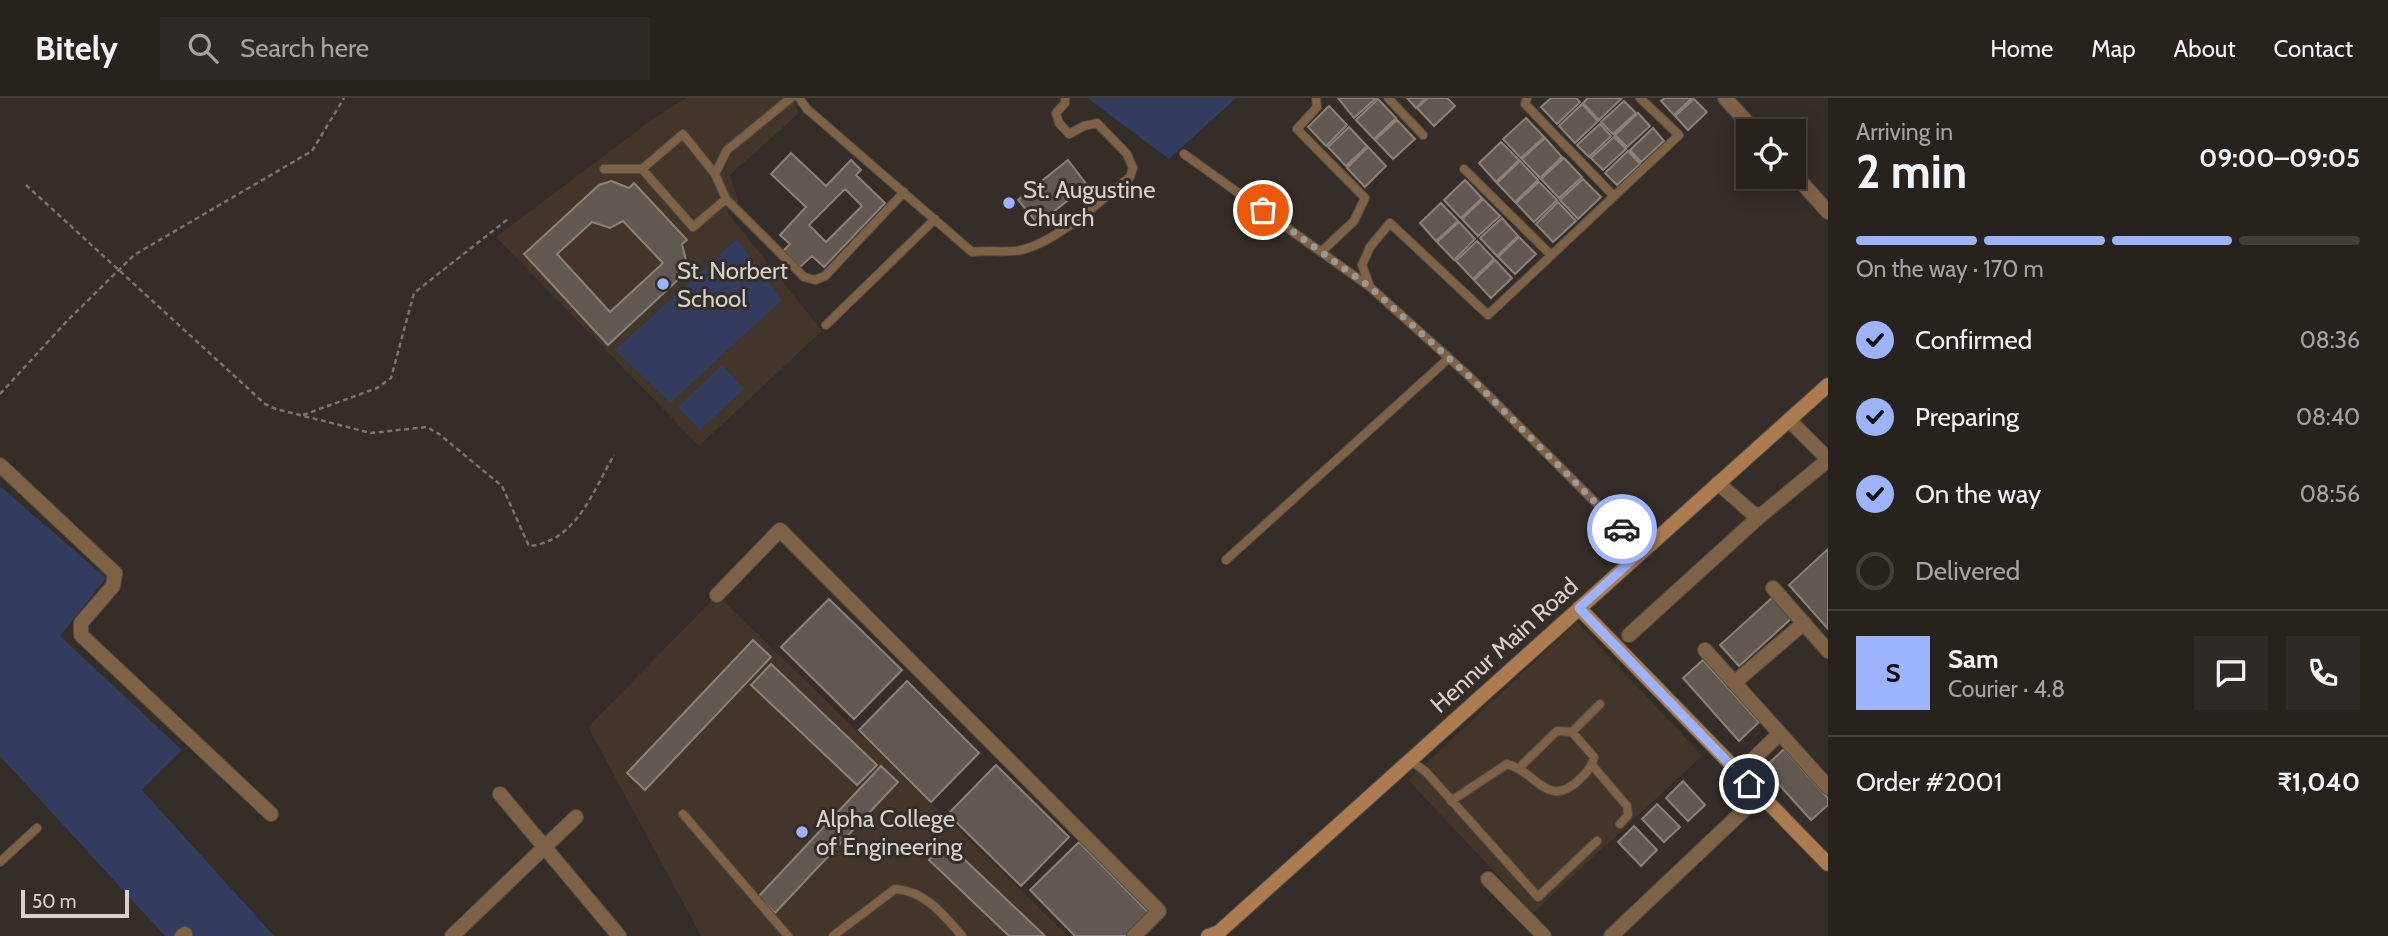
<!DOCTYPE html>
<meta charset="utf-8">
<style>
body{margin:0;font-family:Cabin,sans-serif;background:#302a26;color:#f1f3f6;height:100vh;display:flex;flex-direction:column;font-size:26px;white-space:nowrap}
*{box-sizing:border-box;margin:0}
p{font-size:23px;color:#a5a4a4}
.icon{flex:none;width:38px;height:38px;fill:none;stroke:currentColor;stroke-width:2;stroke-linecap:round;stroke-linejoin:round}
.map{position:relative;flex:1;overflow:hidden}
.details{display:flex;flex-direction:column;background:#28221d;width:560px}
.details>*{flex:none}
.buttons{position:absolute;left:1736px;top:21px;display:grid;gap:14px}
.buttons a{display:grid;place-items:center;width:70px;height:70px;border-radius:0px;background:#28221d;box-shadow:0 4px 18px #0003,0 0 0 2px #443f3b;font-size:35px}
.scale{position:absolute;left:21px;bottom:18px;width:108px;box-sizing:border-box;padding-left:7px;border:4px solid #d6d1cd;border-top:0;font-size:19px;line-height:24px;white-space:nowrap;color:#d6d1cd;-webkit-text-stroke:5px #352d27;paint-order:stroke}
.pin{position:absolute;display:grid;place-items:center;width:60px;height:60px;color:#fff;margin:-30px;border:4px solid #fff;border-radius:50%;box-shadow:0 2px 7px #0007}
.courier{position:absolute;display:grid;place-items:center;width:70px;height:70px;margin:-35px;border:5px solid #9eb3fd;border-radius:50%;background:#fff;color:#222;box-shadow:0 2px 9px #0007}
.overview em{font-style:normal;font-weight:700}
.overview div{display:flex;flex-direction:column-reverse}
.overview{display:flex;align-items:center;justify-content:space-between;height:119px;padding:0 28px}
h1{font-size:46px;font-weight:700;line-height:52px}
.bar{display:grid;grid-template-columns:repeat(4,1fr);gap:10px 7px;align-content:center;height:84px;padding:0 28px}
.bar i{height:9px;border-radius:5px;background:#443f3b}
.bar .on{background:#9eb3fd}
.bar p{grid-column:span 4}
.line{display:flex;align-items:center;gap:18px;padding:0 28px;border-top:2px solid #443f3b}
.line div{flex:1}
.round{display:grid;place-items:center;flex:none;width:74px;height:74px;border-radius:0px;background:#302a26}
ol{padding:0 28px;list-style:none}
li{display:flex;align-items:center;gap:21px;height:77px}
li p{margin-inline-start:auto}
li .icon{padding:7px;border-radius:50%;background:#9eb3fd;color:#111;stroke-width:4}
li:last-child{color:#a5a4a4}
li i{width:38px;height:38px;border:4px solid #443f3b;border-radius:50%}
header{display:flex;align-items:center;gap:42px;box-sizing:border-box;height:98px;padding:0 35px;background:#28221d;border-bottom:2px solid #443f3b}
header strong{font-size:33px}
nav{display:flex;gap:38px;margin-inline-start:auto;font-size:24px}
.search{width:490px;height:63px;background:#302a26;display:flex;align-items:center;gap:18px;box-sizing:border-box;padding:0 24px;border-radius:0px;color:#a5a4a4;font-size:26px}
main{display:flex;flex:1;min-height:0}
.map>svg:first-child{display:block}
</style>
<header>
<strong>Bitely</strong>
<div class="search"><svg class="icon" aria-label="search" viewBox="0 0 24 24"><circle cx="10" cy="10" r="6"/><path d="M15 15l6 6"/></svg>Search here</div>
<nav><a>Home</a><a>Map</a><a>About</a><a>Contact</a></nav>
</header>
<main>
<div class="map">
<svg width="1828" height="838" viewBox="0 0 1828 838">
<rect width="100%" height="100%" fill="#352d27"/>
<path fill="#42352a" d="M686 0H790L799 15 730 77 738 104 727 114 822 233 699 348 496 139 654 20Z
M717 497 1068 838H701L588 629Z
M1577 524 1702 658 1533 815 1408 682Z"/>
<path fill="#323c5f" d="M1087 0H1236L1169 61Z
M737 141 782 202 670 305 615 252Z
M722 267 744 291 700 332 678 309Z
M0 388 106 480 60 538 182 652 142 692 274 838H165L0 658Z"/>
<path fill="#615851" stroke="#8a8179" stroke-width="2" fill-rule="evenodd" d="M1338 0H1376L1354 20Z
M1407 0H1426L1416 10Z
M1428 0H1447L1455 8 1434 28 1417 10Z
M1551 0H1576L1580 4 1557 26 1541 9Z
M1588 0H1622L1599 22 1583 5Z
M1665 0H1692L1674 17 1661 3Z
M1378 1 1396 20 1374 41 1356 22Z
M1694 1 1707 14 1688 32 1675 18Z
M1624 3 1636 15 1613 36 1601 24Z
M1582 6 1598 23 1575 45 1559 28Z
M1329 8 1347 27 1326 48 1308 29Z
M1638 15 1650 28 1627 49 1615 37Z
M1526 20 1544 39 1521 60 1503 41Z
M1397 22 1415 41 1393 61 1375 42Z
M1600 26 1611 38 1589 59 1577 47Z
M1349 29 1367 48 1346 68 1328 49Z
M1653 30 1664 43 1641 64 1630 52Z
M1614 39 1626 51 1603 72 1591 60Z
M1545 40 1562 59 1540 80 1522 61Z
M1501 44 1519 62 1496 84 1479 65Z
M1368 49 1386 68 1365 89 1347 70Z
M1628 53 1640 66 1617 87 1605 75Z
M791 55 826 88 851 62 861 72 856 77 885 105 824 169 812 158 800 169 783 153 790 146 780 137 806 109 771 76ZM845 91 862 108 826 144 809 127Z
M1564 60 1582 79 1559 100 1541 81Z
M1068 62 1087 87 1038 126 1018 102Z
M1520 63 1538 82 1515 104 1497 85Z
M1583 81 1601 99 1578 121 1560 102Z
M1465 82 1482 100 1461 120 1444 102Z
M611 83 629 90 634 85 687 142 682 146 686 162 681 179 608 247 524 156 599 87ZM623 123 663 165 610 214 557 156 592 124 610 130Z
M1539 84 1557 102 1534 124 1516 105Z
M1483 101 1500 118 1478 138 1462 121Z
M1558 104 1576 123 1553 144 1536 126Z
M1441 105 1458 123 1436 143 1420 125Z
M1502 120 1518 138 1497 158 1480 140Z
M1459 124 1475 141 1454 162 1437 144Z
M1519 139 1536 156 1515 176 1498 159Z
M1477 143 1494 161 1473 181 1456 163Z
M1495 162 1512 180 1491 200 1474 182Z
M1828 451V531L1789 487Z
M1773 499 1792 520 1739 568 1720 547Z
M829 501 902 572 854 621 781 549Z
M753 542 771 559 645 692 627 675Z
M1703 562 1759 624 1739 643 1683 580Z
M771 566 877 667 857 687 751 587Z
M907 583 979 655 931 704 859 632Z
M1784 651 1828 700V707L1811 722 1764 670Z
M996 667 1069 739 1021 788 948 716Z
M881 668 898 684 775 815 758 799Z
M1683 683 1705 707 1688 723 1666 700Z
M1657 706 1680 729 1664 744 1642 721Z
M1634 728 1657 752 1641 768 1618 744Z
M946 744 1045 838H1009L929 762Z
M1079 744 1151 817 1129 838H1075L1030 792Z"/>
<g fill="none" stroke-linecap="round" stroke-linejoin="round">
<defs>
<path id="lane" d="M791 0 727 52 715 76 726 101 804 179 815 182 825 178 904 94
M799 0 807 11 972 154C988 152 1007 155 1021 152 1057 144 1101 102 1130 79L1133 70 1127 56 1097 25 1084 28 1069 36 1059 25 1056 15 1065 5V0
M1316 0 1317 9 1297 31 1365 100 1354 123 1321 154
M1388 0 1423 37
M1527 0 1525 6 1614 98
M1184 56 1370 189 1470 279 1643 452
M604 71H642L693 129 726 101
M642 71 683 36 715 76
M1464 71 1551 157
M1370 189 1362 167 1370 149 1390 125 1488 217 1679 37 1640 0
M826 227 935 121
M1226 462 1449 260
M1572 634 1600 606
M1410 662 1426 674 1538 799 1597 743
M1592 667 1627 708 1628 717 1620 726
M1451 703 1507 666C1536 673 1547 712 1579 682 1586 675 1592 669 1594 659L1572 634 1557 633 1520 669
M683 716 788 838
M0 764 37 730
M833 838 895 791C925 793 943 816 962 838"/>
<path id="street" d="M1725 0 1755 33
M1794 76 1828 114
M1789 322 1828 361
M0 367 115 475 113 488 81 525V537L271 716
M1718 385 1751 414 1760 418 1828 362
M1773 490 1828 553
M717 497 780 432 1159 813 1134 838
M1629 537 1760 418
M1705 552 1828 689
M1734 585 1804 525
M1739 675 1779 636
M500 696 619 838
M1488 781 1544 838
M182 838 185 836
M452 838 576 719
M1611 838 1760 697"/>
<path id="secondary" d="M1579 510 1828 766
M1208 838 1219 834 1828 287"/>
</defs>
<use href="#lane" stroke="#524b45" stroke-width="10"/>
<use href="#street" stroke="#524b45" stroke-width="16"/>
<use href="#secondary" stroke="#524b45" stroke-width="16"/>
<path stroke="#7a736e" stroke-width="2.5" stroke-dasharray="5 3.5" stroke-linecap="butt" d="M26 87 265 306 276 311 371 335 427 329 439 336 502 388 529 448C576 444 593 393 614 357
M0 296 67 223 134 157 312 53 344 0
M303 317 377 290 391 280 414 195 508 121"/>
<use href="#lane" stroke="#7f6146" stroke-width="8"/>
<use href="#street" stroke="#7f6146" stroke-width="14"/>
<use href="#secondary" stroke="#ac7c50" stroke-width="14"/>
</g>
<g fill="none" stroke-linecap="round" stroke-linejoin="round">
<path stroke="#9e9893" stroke-width="7" stroke-dasharray="0 12.6" d="M1263 112 1370 189 1470 279 1622 431"/>
<path stroke="#9eb3fd" stroke-width="9" d="M1622 431 1643 452 1579 510 1749 686"/>
</g>
<g fill="#9eb3fd" stroke="#352d27" stroke-width="2.5">
<circle cx="1009" cy="105" r="7"/>
<circle cx="663" cy="186" r="7"/>
<circle cx="802" cy="734" r="7"/>
</g>
<g text-anchor="middle" dominant-baseline="central" stroke-width="6" stroke-linejoin="round" paint-order="stroke">
<g font-size="24" fill="#d6d1cd" stroke="#352d27" text-anchor="start">
<text x="1023" y="91">St. Augustine<tspan x="1023" dy="28">Church</tspan></text>
<text x="677" y="172">St. Norbert<tspan x="677" dy="28">School</tspan></text>
<text x="816" y="720">Alpha College<tspan x="816" dy="28">of Engineering</tspan></text>
</g>
<g font-size="24" fill="#d6d1cd" stroke="#352d27">
<text transform="translate(1504 547) rotate(-42)">Hennur Main Road</text>
</g>
</g>
</svg>
<div class="buttons">
<a><svg class="icon" aria-label="locate" viewBox="0 0 24 24"><circle cx="12" cy="12" r="6"/><path d="M12 2v4M12 18v4M2 12h4M18 12h4"/></svg></a>
</div>
<div class="scale">50 m</div>
<div class="pin" style="left:1263px;top:112px;background:#ea580c"><svg class="icon" aria-label="bag" viewBox="0 0 24 24"><path d="M5 8h14l-1 12H6zM9 8a3 3 0 0 1 6 0"/></svg></div>
<div class="pin" style="left:1749px;top:686px;background:#1f2937"><svg class="icon" aria-label="home" viewBox="0 0 24 24"><path d="M3 11l9-7 9 7M6 9v11h12V9"/></svg></div>
<div class="courier" style="left:1622px;top:431px"><svg class="icon" aria-label="car" viewBox="0 0 24 24"><path d="M5 17H2v-5l4-1 3-4h7l3 4 3 1v5h-3M9 17h6M6 11h13"/><circle cx="7" cy="17" r="2"/><circle cx="17" cy="17" r="2"/></svg></div>
</div>
<section class="details">
<div class="overview"><div><h1>2 min</h1><p>Arriving in</p></div><em>09:00–09:05</em></div>
<div class="bar"><i class="on"></i><i class="on"></i><i class="on"></i><i></i><p>On the way · 170 m</p></div>
<ol>
<li><svg class="icon" aria-label="check" viewBox="0 0 24 24"><path d="M5 12l5 5 9-10"/></svg>Confirmed<p>08:36</p></li>
<li><svg class="icon" aria-label="check" viewBox="0 0 24 24"><path d="M5 12l5 5 9-10"/></svg>Preparing<p>08:40</p></li>
<li><svg class="icon" aria-label="check" viewBox="0 0 24 24"><path d="M5 12l5 5 9-10"/></svg>On the way<p>08:56</p></li>
<li><i></i>Delivered</li>
</ol>
<div class="line" style="height:126px"><b class="round" style="background:#9eb3fd;color:#111">S</b><div><b>Sam</b><p>Courier · 4.8</p></div><a class="round"><svg class="icon" aria-label="chat" viewBox="0 0 24 24"><path d="M4 5h16v11H9l-5 4z"/></svg></a><a class="round"><svg class="icon" aria-label="phone" viewBox="0 0 24 24"><path d="M5 4h4l2 5-3 2q2 4 5 5l2-3 5 2v4C11 20 4 13 5 4z"/></svg></a></div>
<div class="line" style="height:91px"><div>Order #2001</div><b>₹1,040</b></div>
</section>
</main>
